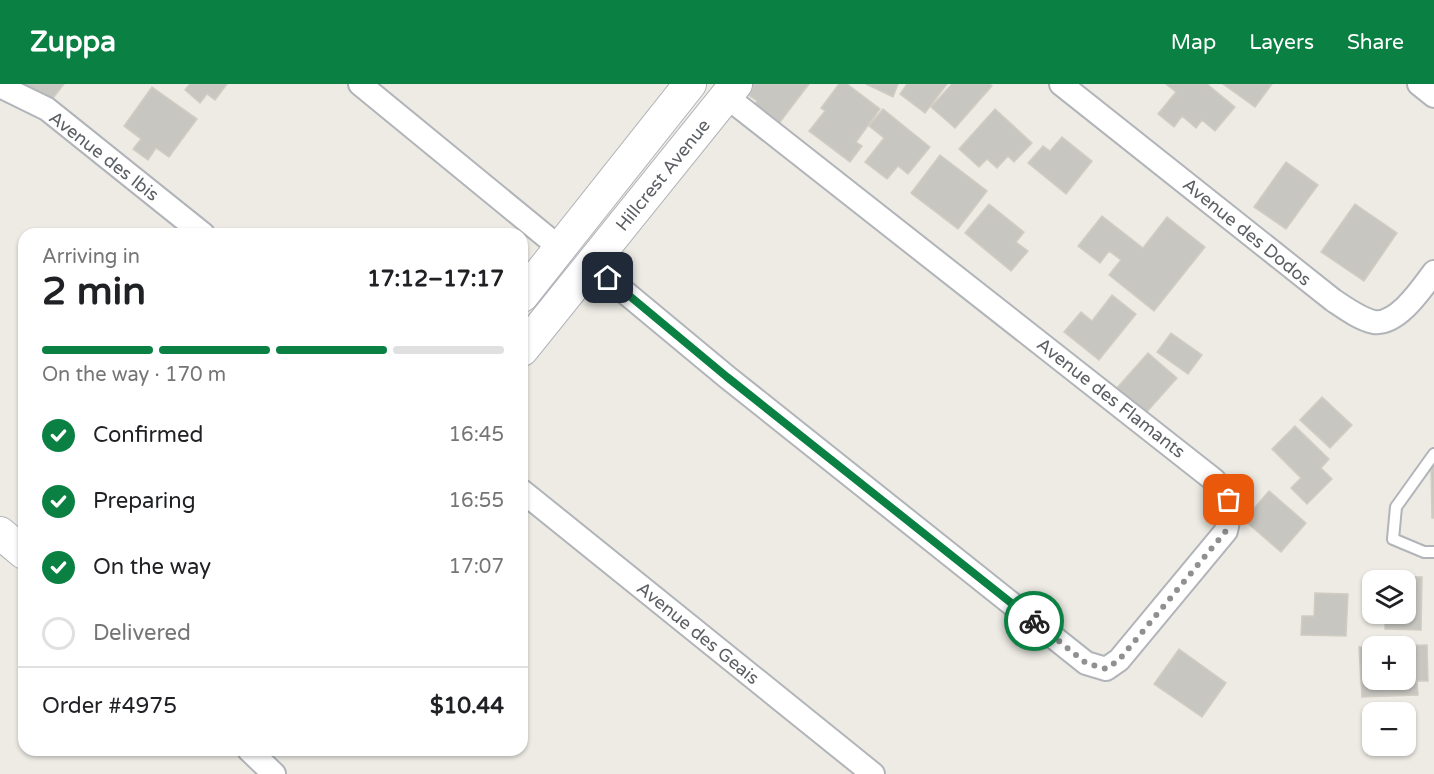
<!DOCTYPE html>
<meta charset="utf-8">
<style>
body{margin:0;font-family:"Varela Round",sans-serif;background:#f2f2f2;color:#202124;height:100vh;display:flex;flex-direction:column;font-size:22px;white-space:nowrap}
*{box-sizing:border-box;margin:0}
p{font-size:20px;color:#757577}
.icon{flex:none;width:33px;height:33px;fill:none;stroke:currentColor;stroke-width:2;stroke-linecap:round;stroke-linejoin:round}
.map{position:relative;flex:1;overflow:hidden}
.details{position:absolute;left:18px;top:144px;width:510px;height:528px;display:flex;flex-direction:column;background:#fff;border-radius:18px;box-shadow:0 2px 4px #0004}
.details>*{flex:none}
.tools{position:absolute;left:1362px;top:486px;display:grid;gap:12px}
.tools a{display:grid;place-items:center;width:54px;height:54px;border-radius:12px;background:#fff;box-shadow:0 2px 4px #0004;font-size:30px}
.pin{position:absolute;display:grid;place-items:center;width:51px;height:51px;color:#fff;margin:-26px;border-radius:12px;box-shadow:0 3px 9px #0006}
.courier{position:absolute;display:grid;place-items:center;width:60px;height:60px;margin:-30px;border:4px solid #0b8043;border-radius:50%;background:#fff;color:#222;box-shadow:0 2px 8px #0007}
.head em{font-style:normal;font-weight:700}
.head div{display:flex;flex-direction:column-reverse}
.head{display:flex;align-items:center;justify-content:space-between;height:102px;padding:0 24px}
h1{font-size:39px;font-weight:700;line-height:45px}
.bar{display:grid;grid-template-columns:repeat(4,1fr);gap:9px 6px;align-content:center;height:72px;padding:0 24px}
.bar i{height:8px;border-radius:4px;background:#e0e0e0}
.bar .active{background:#0b8043}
.bar p{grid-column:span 4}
.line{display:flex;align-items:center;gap:15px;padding:0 24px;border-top:2px solid #e0e0e0}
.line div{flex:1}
ol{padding:0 24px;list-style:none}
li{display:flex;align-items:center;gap:18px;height:66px}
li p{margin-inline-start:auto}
li .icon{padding:6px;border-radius:50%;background:#0b8043;color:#fff;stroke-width:4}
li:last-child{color:#757577}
li i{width:33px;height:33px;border:3px solid #e0e0e0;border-radius:50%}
header{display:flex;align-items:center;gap:36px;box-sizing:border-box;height:84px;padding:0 30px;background:#0b8043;color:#fff}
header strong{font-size:28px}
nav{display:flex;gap:33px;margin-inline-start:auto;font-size:21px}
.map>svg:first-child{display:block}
</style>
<header>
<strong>Zuppa</strong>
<nav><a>Map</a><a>Layers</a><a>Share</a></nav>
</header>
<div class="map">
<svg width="1434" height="690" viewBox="0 0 1434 690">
<rect width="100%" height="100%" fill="#edebe4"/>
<path fill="#c8c6c0" stroke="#d1cdc3" stroke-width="1.5" d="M18 0H64L46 23Z
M190 0H227L215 16 207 10 200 19 185 6Z
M749 0H809L774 46 750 27 757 17 743 7Z
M839 0H847L880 25 856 58 862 62 850 78 809 47 825 27 821 24Z
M866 0H898L893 13Z
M907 0H947L925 29 900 10Z
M952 0H989L992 2 955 44 931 23Z
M1166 0H1207L1235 23 1215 47 1202 36 1196 44 1182 32 1174 43 1158 30 1176 8Z
M1223 0H1272L1255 23Z
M152 3 197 35 169 73 156 64 148 76 133 65 141 55 124 42Z
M883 25 930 63 908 90 898 82 887 95 865 78 884 54 869 42Z
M995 25 1032 59 1014 78 1008 72 997 84 987 75 979 83 959 65Z
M1062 53 1092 77 1066 110 1028 79 1043 62 1050 67Z
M940 71 987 107 958 145 911 109Z
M1286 78 1318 101 1286 145 1254 123Z
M989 120 1024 148 1016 158 1028 167 1011 187 965 149Z
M1355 120 1397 149 1364 197 1321 168Z
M1102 132 1143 164 1167 133 1205 163 1154 227 1109 191 1121 176 1109 167 1100 179 1078 162Z
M1112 211 1136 230 1099 276 1064 248 1081 228 1092 237Z
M1171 249 1202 271 1188 290 1157 268Z
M1148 269 1177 294 1145 330 1116 305Z
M1322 313 1352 341 1330 364 1300 336Z
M1295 342 1329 375 1321 384 1332 395 1307 420 1291 404 1301 394 1272 365Z
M1431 380H1434V434H1432Z
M1269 407 1306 439 1281 468 1244 436Z
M1386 492 1422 493 1421 546 1385 545V530H1406V496H1386Z
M1315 509 1348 510 1346 552 1301 551 1302 532H1314Z
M1427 561 1428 597H1417L1418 611 1362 613 1359 563H1372V596H1406V562H1380Z
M1179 565 1226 599 1202 633 1154 600Z"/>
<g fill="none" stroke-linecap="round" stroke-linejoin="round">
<defs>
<path id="lane" d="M1434 370 1396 423 1393 455 1424 468H1434"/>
<path id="street" d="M360 0 560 164
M1061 0 1333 216C1345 224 1360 235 1374 238 1398 241 1422 204 1434 188
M1419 0 1434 12
M0 2 47 25 203 150
M591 180 727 293 1086 579 1106 585 1119 576 1226 447C1232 419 1231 418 1214 396L727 13
M522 407 873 690
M249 666 274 690"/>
<path id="secondary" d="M522 212 690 0
M522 266 736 0
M0 449 24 469"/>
</defs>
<use href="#lane" stroke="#b1b4b8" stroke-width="14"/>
<use href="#street" stroke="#b1b4b8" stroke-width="26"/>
<use href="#secondary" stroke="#b0b3b8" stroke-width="34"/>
<use href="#lane" stroke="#fff" stroke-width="10"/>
<use href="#street" stroke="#fff" stroke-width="22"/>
<use href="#secondary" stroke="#fff" stroke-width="32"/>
</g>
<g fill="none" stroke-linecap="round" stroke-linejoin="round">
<path stroke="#8f9090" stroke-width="6" stroke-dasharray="0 10.8" d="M1034 537 1086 579 1106 585 1119 576 1226 447 1230 429 1229 416"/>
<path stroke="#0b8043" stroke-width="8" d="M608 194 727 293 1034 537"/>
</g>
<g text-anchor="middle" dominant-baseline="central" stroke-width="5" stroke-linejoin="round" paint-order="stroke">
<g font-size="18" fill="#5c5f63" stroke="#fff">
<text transform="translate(104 72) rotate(38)">Avenue des Ibis</text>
<text transform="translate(663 91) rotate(-51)">Hillcrest Avenue</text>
<text transform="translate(1247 148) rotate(39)">Avenue des Dodos</text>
<text transform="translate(1111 314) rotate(38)">Avenue des Flamants</text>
<text transform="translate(698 549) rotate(39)">Avenue des Geais</text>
</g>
</g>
</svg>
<div class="tools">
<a><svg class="icon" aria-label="layers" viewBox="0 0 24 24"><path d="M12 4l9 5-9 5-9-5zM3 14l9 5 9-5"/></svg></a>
<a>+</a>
<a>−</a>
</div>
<div class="pin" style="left:1229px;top:416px;background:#ea580c"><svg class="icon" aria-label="bag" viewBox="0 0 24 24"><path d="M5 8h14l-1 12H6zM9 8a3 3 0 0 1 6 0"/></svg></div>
<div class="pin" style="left:608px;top:194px;background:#1f2937"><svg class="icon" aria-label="home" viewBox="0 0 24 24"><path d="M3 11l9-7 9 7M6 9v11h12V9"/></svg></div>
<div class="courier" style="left:1034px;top:537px"><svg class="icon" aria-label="bike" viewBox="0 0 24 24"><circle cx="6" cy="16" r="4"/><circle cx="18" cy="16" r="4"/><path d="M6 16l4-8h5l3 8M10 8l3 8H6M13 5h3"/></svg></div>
<section class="details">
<div class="head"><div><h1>2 min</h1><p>Arriving in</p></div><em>17:12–17:17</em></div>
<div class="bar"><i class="active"></i><i class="active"></i><i class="active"></i><i></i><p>On the way · 170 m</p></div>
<ol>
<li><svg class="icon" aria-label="check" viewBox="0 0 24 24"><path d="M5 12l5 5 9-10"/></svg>Confirmed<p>16:45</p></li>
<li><svg class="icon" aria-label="check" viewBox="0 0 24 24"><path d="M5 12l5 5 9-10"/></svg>Preparing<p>16:55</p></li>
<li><svg class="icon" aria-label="check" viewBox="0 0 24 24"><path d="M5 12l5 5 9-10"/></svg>On the way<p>17:07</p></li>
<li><i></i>Delivered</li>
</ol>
<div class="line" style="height:78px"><div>Order #4975</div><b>$10.44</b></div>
</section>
</div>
